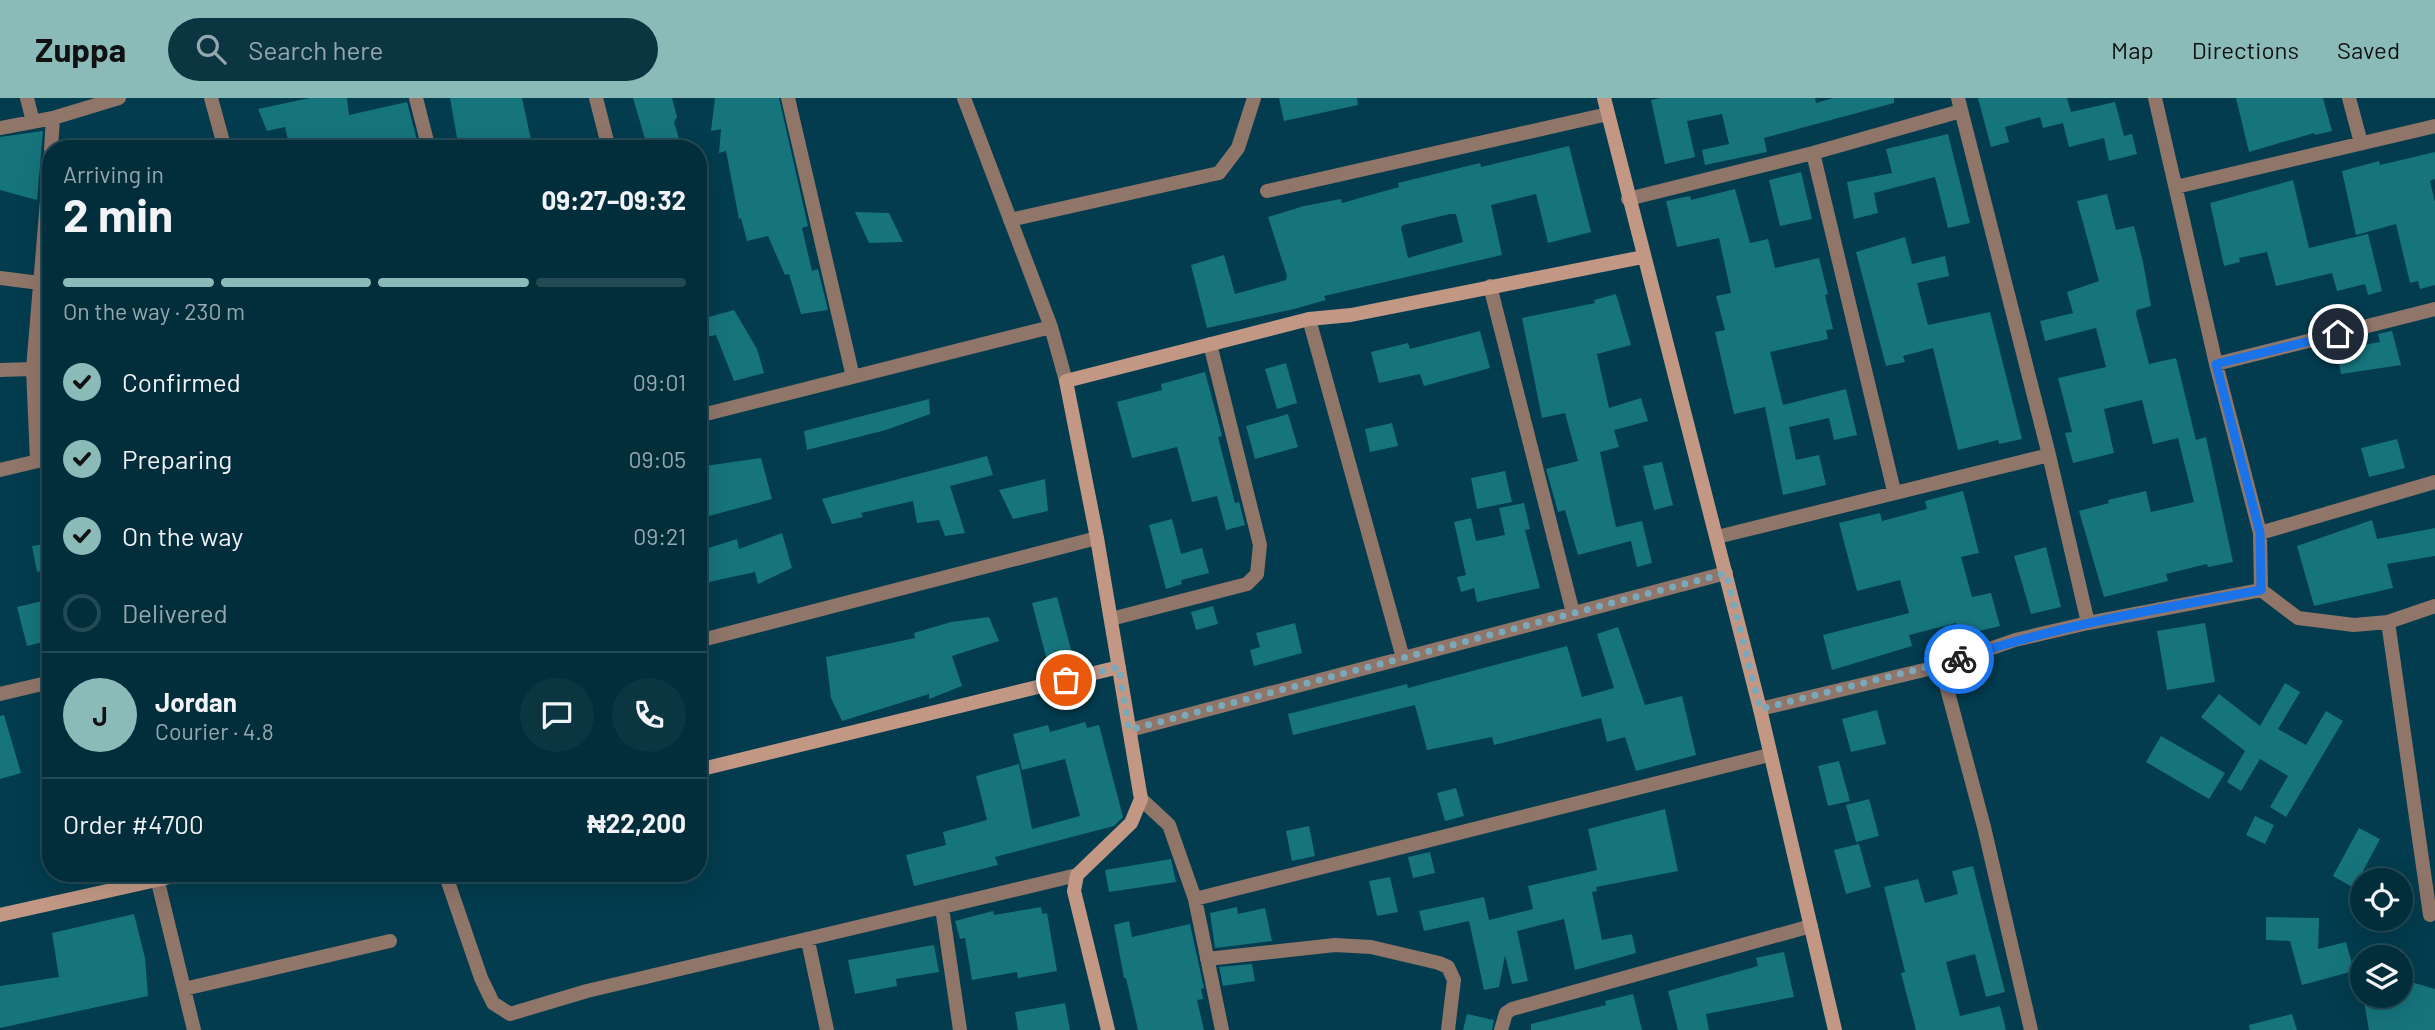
<!DOCTYPE html>
<meta charset="utf-8">
<style>
body{margin:0;font-family:Barlow,sans-serif;background:#0c3542;color:#f1f3f6;height:100vh;display:flex;flex-direction:column;font-size:26px;white-space:nowrap}
*{box-sizing:border-box;margin:0}
p{font-size:23px;color:#96a8af}
.icon{flex:none;width:38px;height:38px;fill:none;stroke:currentColor;stroke-width:2;stroke-linecap:round;stroke-linejoin:round}
.map{position:relative;flex:1;overflow:hidden}
.sheet{position:absolute;left:42px;top:42px;width:665px;height:742px;display:flex;flex-direction:column;background:#022d3a;border-radius:28px;box-shadow:0 7px 28px #0002,0 0 0 2px #234954}
.sheet>*{flex:none}
.fabs{position:absolute;left:2350px;top:770px;display:grid;gap:14px}
.fabs a{display:grid;place-items:center;width:63px;height:63px;border-radius:50%;background:#022d3a;box-shadow:0 7px 28px #0002,0 0 0 2px #234954;font-size:35px}
.pin{position:absolute;display:grid;place-items:center;width:60px;height:60px;color:#fff;margin:-30px;border:4px solid #fff;border-radius:50%;box-shadow:0 2px 7px #0007}
.courier{position:absolute;display:grid;place-items:center;width:70px;height:70px;margin:-35px;border:5px solid #1a73e8;border-radius:50%;background:#fff;color:#222;box-shadow:0 2px 9px #0007}
.headline em{font-style:normal;font-weight:700}
.headline div{display:flex;flex-direction:column-reverse}
.headline{display:flex;align-items:center;justify-content:space-between;height:119px;padding:0 21px}
h1{font-size:46px;font-weight:700;line-height:52px}
.bar{display:grid;grid-template-columns:repeat(4,1fr);gap:10px 7px;align-content:center;height:84px;padding:0 21px}
.bar i{height:9px;border-radius:5px;background:#234954}
.bar .selected{background:#8bbbb9}
.bar p{grid-column:span 4}
.line{display:flex;align-items:center;gap:18px;padding:0 21px;border-top:2px solid #234954}
.line div{flex:1}
.round{display:grid;place-items:center;flex:none;width:74px;height:74px;border-radius:37px;background:#0c3542}
ol{padding:0 21px;list-style:none}
li{display:flex;align-items:center;gap:21px;height:77px}
li p{margin-inline-start:auto}
li .icon{padding:7px;border-radius:50%;background:#8bbbb9;color:#111;stroke-width:4}
li:last-child{color:#96a8af}
li i{width:38px;height:38px;border:4px solid #234954;border-radius:50%}
header{display:flex;align-items:center;gap:42px;box-sizing:border-box;height:98px;padding:0 35px;background:#8bbbb9;color:#111}
header strong{font-size:33px}
nav{display:flex;gap:38px;margin-inline-start:auto;font-size:24px}
.search{width:490px;height:63px;background:#0c3542;display:flex;align-items:center;gap:18px;box-sizing:border-box;padding:0 24px;border-radius:38px;color:#96a8af;font-size:26px}
.map>svg:first-child{display:block}
</style>
<header>
<strong>Zuppa</strong>
<div class="search"><svg class="icon" aria-label="search" viewBox="0 0 24 24"><circle cx="10" cy="10" r="6"/><path d="M15 15l6 6"/></svg>Search here</div>
<nav><a>Map</a><a>Directions</a><a>Saved</a></nav>
</header>
<div class="map">
<svg width="2435" height="932" viewBox="0 0 2435 932">
<rect width="100%" height="100%" fill="#033c4e"/>
<path fill="#16747d" fill-rule="evenodd" d="M310 0H347L349 17 407 4 417 42 389 51H290L285 29 267 33 258 11Z
M450 0H522L533 51H459Z
M633 0H672L677 19 674 24 682 51H648Z
M715 0H779L808 128 802 130 812 173 818 171 828 212 801 216 789 176 785 177 768 138 747 143 741 120 739 121 726 53 719 55 721 31 711 33Z
M1279 0H1357L1358 7 1284 23Z
M1660 0H1815L1816 5 1833 0H1894V5L1764 40 1767 54 1705 67 1702 52 1729 46 1722 16 1687 23 1695 59 1665 66 1651 2Z
M1978 0H2067L2071 14 2115 4 2124 38 2132 36 2137 56 2109 63 2104 40 2069 49 2063 25 2043 30 2040 19 2005 29 2009 44 1991 49Z
M2236 0H2323L2332 33 2315 37 2314 35 2249 54Z
M43 33 37 102 0 92V39Z
M1948 36 1970 125 1948 130 1935 79 1874 95 1878 115 1854 121 1847 84 1892 75 1886 51Z
M1569 48 1591 134 1548 145 1536 96 1491 107 1502 157 1324 198 1326 202 1294 211 1207 230 1191 167 1224 157 1235 196 1286 182 1287 178 1268 119 1304 108 1341 101 1342 105 1399 89 1398 85 1480 65 1481 69ZM1450 116H1456L1463 144 1408 160 1401 130 1403 127Z
M2435 54V81L2430 83 2435 104V187L2420 191 2418 183 2410 185 2396 126 2356 137 2342 73 2379 63 2380 67Z
M1801 74 1812 121 1780 128 1769 82Z
M2293 82 2309 150 2368 136 2382 193 2368 197 2365 186 2337 193 2332 175 2276 188 2267 154 2239 160 2240 164 2224 168 2210 105Z
M1735 91 1750 145 1768 141 1775 170 1819 160 1828 196 1825 197 1833 231 1826 232 1828 241 1770 254 1783 307 1846 291 1857 337 1834 342 1829 320 1789 329 1796 362 1819 357 1826 387 1783 397 1765 309 1734 316 1715 234 1725 232 1716 198 1731 195 1719 140 1677 149 1666 103 1690 98 1691 102Z
M2107 96 2116 132 2134 128 2143 164 2151 208 2137 212 2136 216 2149 266 2176 260 2196 342 2206 339 2233 464 2208 469 2207 466 2166 476 2168 483 2104 499 2079 413 2109 405 2108 402 2146 393 2151 414 2194 404 2178 340 2153 346 2142 302 2104 311 2114 355 2073 365 2065 335 2072 334 2058 280 2106 269 2096 230 2045 243 2040 223 2073 215 2067 194 2099 183 2077 103Z
M855 114 889 115 903 144 869 145Z
M1905 139 1912 166 1945 158 1949 178 1917 185 1928 227 1990 214 2022 341 1999 346 1998 342 1958 352 1933 250 1903 258 1905 264 1886 268 1856 154Z
M1616 196 1631 247 1597 256 1609 310 1641 300 1648 323 1614 332 1619 349 1600 354 1616 429 1642 423 1652 465 1637 469 1631 443 1578 457 1565 412 1558 414 1546 371 1578 363 1565 315 1542 320 1522 220 1595 205 1594 202Z
M734 212 757 251 764 275 734 283 716 237 698 241V222Z
M1480 233 1490 270 1424 288 1420 276 1379 285 1371 254 1408 245 1410 251Z
M2392 233 2401 267 2341 276 2336 252 2380 244 2378 236Z
M1286 265 1297 305 1277 311 1265 271Z
M1205 274 1222 338 1218 339 1235 405 1239 404 1245 427 1226 432 1217 398 1192 404 1177 349 1132 360 1117 304 1162 292 1161 286Z
M929 301 930 316 886 332 807 352 804 333Z
M1288 316 1298 349 1255 361 1246 328Z
M1392 325 1398 348 1370 354 1365 331Z
M2397 341 2405 370 2369 379 2361 350Z
M987 358 993 377 950 388 965 435 945 438 939 422 917 425 913 403 861 415 863 419 832 426 822 401Z
M761 360 772 401 698 421V369Z
M1662 364 1673 407 1654 412 1643 368Z
M1505 373 1512 404 1477 411 1471 380Z
M1045 381 1048 413 1013 421 999 392Z
M1963 393 1979 455 1961 459 1972 499 1991 495 2000 528 1959 538 1956 525 1909 537 1912 548 1832 572 1823 537 1909 515 1900 482 1857 493 1839 425 1880 415 1882 423 1927 411 1925 403Z
M1524 405 1530 431 1525 432 1540 490 1477 504 1474 490 1461 494 1457 479 1466 477 1454 424 1471 420 1476 443 1505 437 1499 410Z
M1172 421 1181 456 1202 450 1209 475 1181 482 1182 486 1166 491 1149 427Z
M2372 422 2377 441 2435 430V458L2387 466 2393 490 2314 508 2297 448Z
M782 435 792 470 758 486 755 474 709 484 699 453 737 441 739 451Z
M51 445V472L37 474 32 448Z
M2046 449 2061 509 2031 516 2014 458Z
M1057 499 1074 563 1049 570 1032 505Z
M51 501V542L27 548 17 509Z
M1213 508 1218 526 1196 532 1191 514Z
M989 519 999 543 952 558 962 588 929 601V596L842 623 831 600 826 559 915 540 914 535 951 524Z
M1295 525 1302 555 1254 568 1250 552 1260 549 1256 535Z
M2205 525 2215 584 2167 592 2157 533Z
M1618 529 1645 607 1682 598 1696 657 1636 673 1625 639 1607 644 1601 620 1494 647 1492 639 1427 652 1415 607 1293 637 1288 616 1407 586 1408 590 1567 548 1582 599 1614 590 1597 536Z
M2285 585 2300 594 2278 631 2306 647 2326 613 2343 623 2286 719 2270 709 2288 678 2260 661 2241 693 2227 684 2245 653 2201 619 2219 596 2260 628Z
M1877 612 1886 646 1851 654 1842 621Z
M4 617 21 675 0 681V618Z
M1085 624 1087 630 1099 627 1123 719 1114 728 995 759 998 767 914 788 906 757 946 747 943 734 987 722 976 678 1019 666 1032 731 1080 718 1065 661 1022 672 1013 636 1048 627 1050 634Z
M2161 638 2225 675 2209 701 2146 664Z
M1839 663 1850 703 1828 708 1818 668Z
M1456 690 1464 718 1445 723 1437 695Z
M1869 701 1879 738 1856 744 1846 707Z
M1665 711 1678 773 1596 789 1597 793 1592 794 1602 842 1632 836 1636 855 1575 872 1564 821 1517 833 1528 883 1512 886 1505 857 1499 889 1484 892 1469 823 1424 833 1419 813 1484 799 1489 822 1533 811 1528 788 1597 772 1588 731Z
M2255 718 2274 727 2265 746 2246 737Z
M1309 728 1315 758 1292 763 1286 733Z
M2359 730 2380 741 2354 790 2333 778Z
M1859 746 1871 789 1846 796 1834 752Z
M1430 754 1435 775 1413 780 1408 759Z
M1171 761 1176 784 1109 794 1105 772Z
M1973 768 2005 894 1986 899 1975 856 1946 864 1960 918 2000 908 2006 932H1916L1901 875 1905 874 1884 789 1918 781 1925 805 1958 796 1952 773Z
M1390 779 1398 814 1377 818 1369 783Z
M1041 809 1042 816 1047 815 1057 873 1018 880 1017 874 972 882 965 840 960 841 955 823 993 813 994 817Z
M1237 809 1238 816 1265 810 1272 843 1215 850 1210 815Z
M134 816 145 860 148 898 0 930V888L59 879 52 835Z
M2266 819 2319 820 2318 851 2346 844 2354 873 2302 887 2290 843 2266 842Z
M1129 823 1132 839 1190 826 1204 890 1201 891 1203 901 1197 902 1204 932H1138L1126 880H1124L1114 827Z
M934 847 939 874 896 881 897 888 855 896 848 862Z
M1784 854 1794 899 1706 916 1709 932H1678L1668 893 1758 868 1756 860Z
M1252 866 1255 883 1223 888 1219 869Z
M2401 881 2435 891V932H2369L2363 898H2401Z
M1633 896 1642 932H1531V926L1606 907 1605 903Z
M1065 905 1070 932H1018L1015 914Z
M1467 916 1494 922 1492 932H1463Z
M2292 916 2297 932H2250L2249 927Z"/>
<g fill="none" stroke-linecap="round" stroke-linejoin="round">
<path stroke="#907569" stroke-width="14" d="M27 0 33 24
M211 0 225 51
M416 0 429 51
M596 0 609 51
M788 0 853 279
M964 0 1051 229 1066 283
M1958 0 2049 357 2088 525
M2349 0 2361 45
M0 30 53 20 119 0
M51 51 53 20
M1813 55 1894 393
M2176 89 2435 28
M1267 93 1608 16
M1628 101 1813 55 1961 13
M1010 122 1219 75 1238 50 1254 0
M0 180 40 185
M1490 188 1573 515
M1309 221 1403 560
M2216 266 2435 211
M0 272 33 271
M698 318 1051 229
M37 363 33 271 51 55
M0 372 51 360
M2260 435 2435 384
M1717 439 2049 357
M2261 492 2298 520 2354 527 2388 524
M1111 521 1247 486 1257 476 1260 447 1210 246
M698 543 1097 440
M1941 568 1984 729 2031 932
M0 596 51 584
M1760 611 1941 568 2015 542 2088 525 2261 492 2260 435 2216 266 2155 0
M1130 632 1726 475
M1141 701 1169 727 1195 801 1222 932
M445 775 481 880 493 905 510 916 587 893 1077 777
M157 780 194 932
M1195 801 1769 657
M942 810 960 932
M2430 817 2388 524 2435 508
M808 843 827 932
M1207 861 1335 847 1371 849 1439 865 1448 869 1454 882 1448 932
M184 891 390 843
M1501 932 1506 915 1512 911 1811 828"/>
<path stroke="#c29885" stroke-width="14" d="M1604 0 1760 611 1835 932
M698 672 1119 569
M0 817 188 775
M1108 932 1074 793 1077 777 1131 725 1141 701 1097 440 1066 283 1309 221 1351 217 1643 159"/>
</g>
<g fill="none" stroke-linecap="round" stroke-linejoin="round">
<path stroke="#79a9bb" stroke-width="7" stroke-dasharray="0 12.6" d="M1066 582 1119 569 1129 632 1726 475 1760 611 1959 561"/>
<path stroke="#1a73e8" stroke-width="9" d="M1959 561C2057 527 2159 511 2261 492L2260 435 2216 266 2338 236"/>
</g>
</svg>
<div class="fabs">
<a><svg class="icon" aria-label="locate" viewBox="0 0 24 24"><circle cx="12" cy="12" r="6"/><path d="M12 2v4M12 18v4M2 12h4M18 12h4"/></svg></a>
<a><svg class="icon" aria-label="layers" viewBox="0 0 24 24"><path d="M12 4l9 5-9 5-9-5zM3 14l9 5 9-5"/></svg></a>
</div>
<div class="pin" style="left:1066px;top:582px;background:#ea580c"><svg class="icon" aria-label="bag" viewBox="0 0 24 24"><path d="M5 8h14l-1 12H6zM9 8a3 3 0 0 1 6 0"/></svg></div>
<div class="pin" style="left:2338px;top:236px;background:#1f2937"><svg class="icon" aria-label="home" viewBox="0 0 24 24"><path d="M3 11l9-7 9 7M6 9v11h12V9"/></svg></div>
<div class="courier" style="left:1959px;top:561px"><svg class="icon" aria-label="bike" viewBox="0 0 24 24"><circle cx="6" cy="16" r="4"/><circle cx="18" cy="16" r="4"/><path d="M6 16l4-8h5l3 8M10 8l3 8H6M13 5h3"/></svg></div>
<section class="sheet">
<div class="headline"><div><h1>2 min</h1><p>Arriving in</p></div><em>09:27–09:32</em></div>
<div class="bar"><i class="selected"></i><i class="selected"></i><i class="selected"></i><i></i><p>On the way · 230 m</p></div>
<ol>
<li><svg class="icon" aria-label="check" viewBox="0 0 24 24"><path d="M5 12l5 5 9-10"/></svg>Confirmed<p>09:01</p></li>
<li><svg class="icon" aria-label="check" viewBox="0 0 24 24"><path d="M5 12l5 5 9-10"/></svg>Preparing<p>09:05</p></li>
<li><svg class="icon" aria-label="check" viewBox="0 0 24 24"><path d="M5 12l5 5 9-10"/></svg>On the way<p>09:21</p></li>
<li><i></i>Delivered</li>
</ol>
<div class="line" style="height:126px"><b class="round" style="background:#8bbbb9;color:#111">J</b><div><b>Jordan</b><p>Courier · 4.8</p></div><a class="round"><svg class="icon" aria-label="chat" viewBox="0 0 24 24"><path d="M4 5h16v11H9l-5 4z"/></svg></a><a class="round"><svg class="icon" aria-label="phone" viewBox="0 0 24 24"><path d="M5 4h4l2 5-3 2q2 4 5 5l2-3 5 2v4C11 20 4 13 5 4z"/></svg></a></div>
<div class="line" style="height:91px"><div>Order #4700</div><b>₦22,200</b></div>
</section>
</div>
